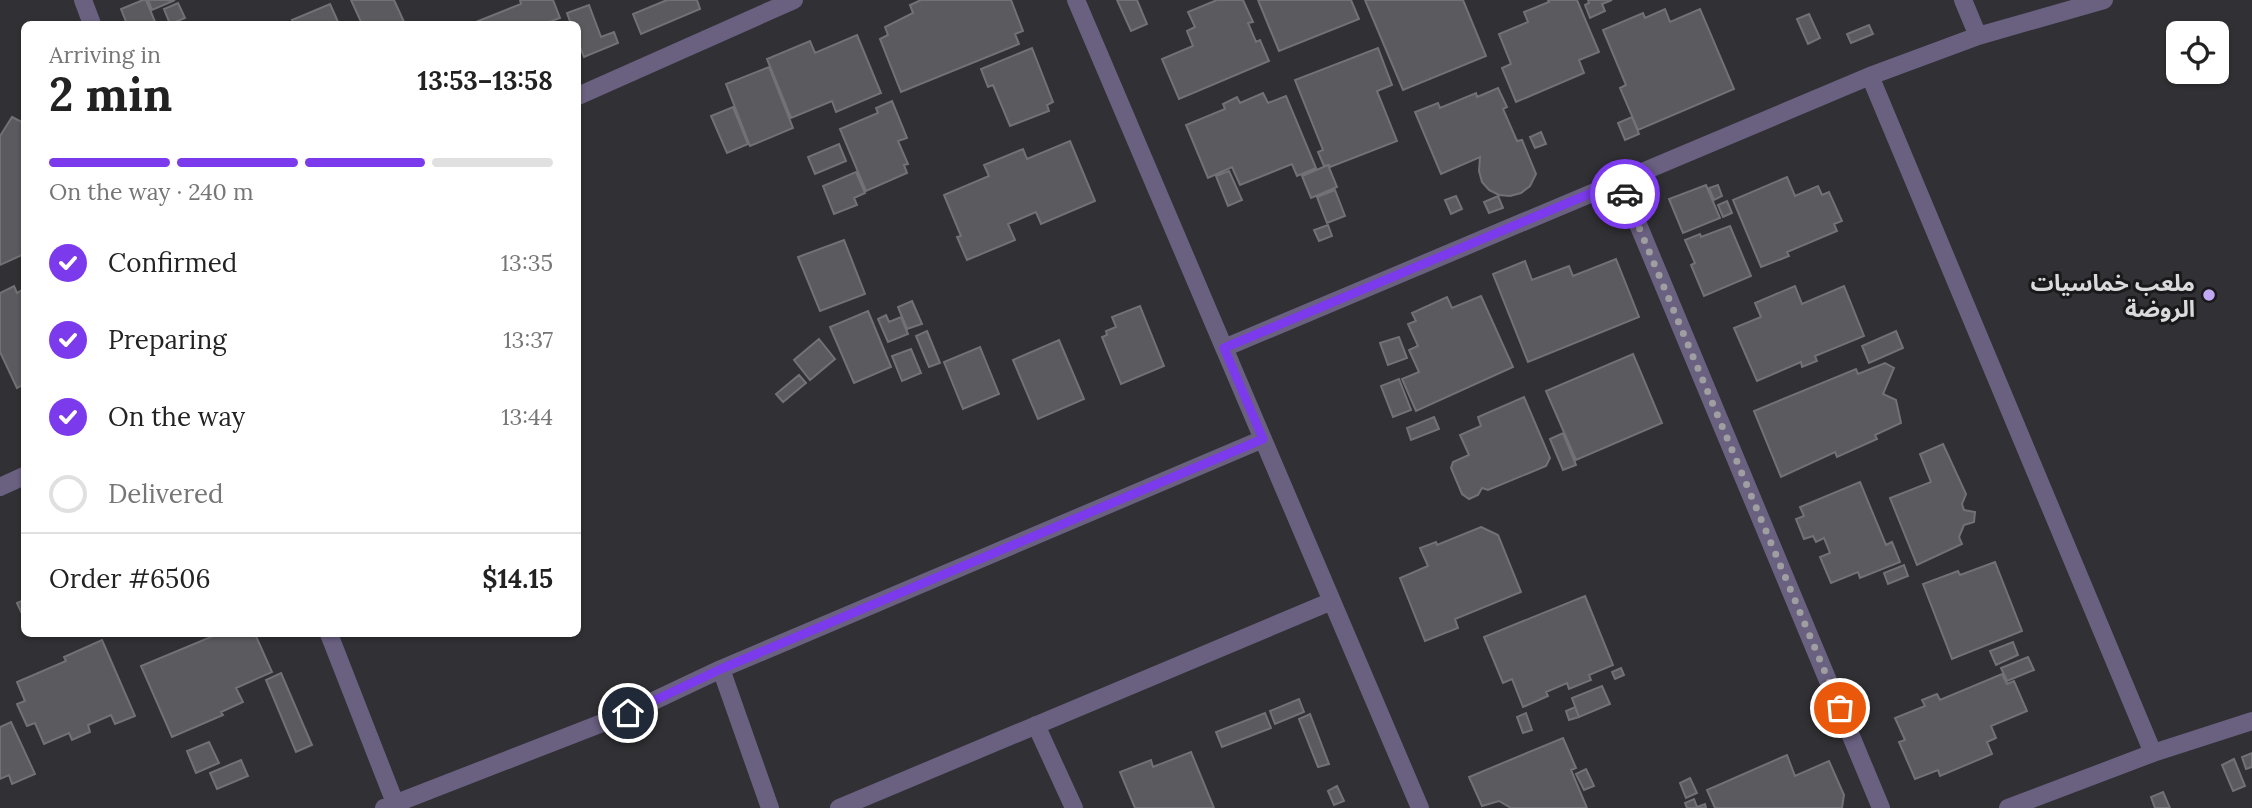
<!DOCTYPE html>
<meta charset="utf-8">
<style>
body{margin:0;font-family:Lora,"Noto Sans Arabic",serif;background:#f6f6f6;color:#222;height:100vh;display:flex;flex-direction:column;font-size:26px;white-space:nowrap}
*{box-sizing:border-box;margin:0}
p{font-size:23px;color:#767676}
.icon{flex:none;width:38px;height:38px;fill:none;stroke:currentColor;stroke-width:2;stroke-linecap:round;stroke-linejoin:round}
.map{position:relative;flex:1;overflow:hidden}
.panel{position:absolute;left:21px;top:21px;width:560px;height:616px;display:flex;flex-direction:column;background:#fff;border-radius:10px;box-shadow:0 2px 5px #0004}
.panel>*{flex:none}
.buttons{position:absolute;left:2166px;top:21px;display:grid;gap:14px}
.buttons a{display:grid;place-items:center;width:63px;height:63px;border-radius:10px;background:#fff;box-shadow:0 2px 5px #0004;font-size:35px}
.pin{position:absolute;display:grid;place-items:center;width:60px;height:60px;color:#fff;margin:-30px;border:4px solid #fff;border-radius:50%;box-shadow:0 2px 7px #0007}
.courier{position:absolute;display:grid;place-items:center;width:70px;height:70px;margin:-35px;border:5px solid #7c3aed;border-radius:50%;background:#fff;color:#222;box-shadow:0 2px 9px #0007}
.overview em{font-style:normal;font-weight:800}
.overview div{display:flex;flex-direction:column-reverse}
.overview{display:flex;align-items:center;justify-content:space-between;height:119px;padding:0 28px}
h1{font-size:46px;font-weight:800;line-height:52px}
.bar{display:grid;grid-template-columns:repeat(4,1fr);gap:10px 7px;align-content:center;height:84px;padding:0 28px}
.bar i{height:9px;border-radius:5px;background:#e0e0e0}
.bar .on{background:#7c3aed}
.bar p{grid-column:span 4}
.line{display:flex;align-items:center;gap:18px;padding:0 28px;border-top:2px solid #e0e0e0}
.line div{flex:1}
ol{padding:0 28px;list-style:none}
li{display:flex;align-items:center;gap:21px;height:77px}
li p{margin-inline-start:auto}
li .icon{padding:7px;border-radius:50%;background:#7c3aed;color:#fff;stroke-width:4}
li:last-child{color:#767676}
li i{width:38px;height:38px;border:4px solid #e0e0e0;border-radius:50%}
.map>svg:first-child{display:block}
</style>
<div class="map">
<svg width="2252" height="808" viewBox="0 0 2252 808">
<rect width="100%" height="100%" fill="#313034"/>
<path fill="#5b5a5e" stroke="#727175" stroke-width="2" d="M143 0H146L156 24H127L121 9Z
M148 0H175L152 10Z
M351 0H394L405 24H362Z
M520 0H553L560 18 544 24H471L521 4Z
M667 0H697L700 9 641 34 633 14Z
M921 0H1011L1023 31 1015 34 1019 44 901 92 880 39 888 35 885 27 913 13 910 5Z
M1117 0H1137L1147 24 1131 31Z
M1217 0H1243L1253 22 1248 23 1256 42 1260 40 1269 61 1179 99 1162 59 1193 46 1187 31 1195 27 1188 12Z
M1258 0H1351L1359 19 1279 51Z
M1365 0H1463L1486 56 1403 90Z
M1548 0H1577L1599 52 1579 60 1584 73 1516 102 1502 68 1511 64 1499 34 1528 22 1524 12 1549 2Z
M1588 0H1612L1602 4 1605 11 1590 18 1585 5 1589 3Z
M178 3 185 18 170 24 164 9Z
M330 4 339 24H294L292 20Z
M589 5 601 37 614 32 618 43 584 57 578 41V24H571L567 13Z
M1665 9 1670 22 1700 9 1734 89 1638 130 1620 88 1626 85 1603 30 1643 13 1645 18Z
M1809 14 1820 38 1808 44 1797 19Z
M1869 25 1873 34 1851 43 1847 34Z
M857 35 881 93 836 112 832 101 791 118 767 59 810 41 815 53Z
M1032 48 1053 102 1047 105 1049 111 1010 126 993 85 988 87 981 69Z
M1378 48 1392 85 1377 91 1397 141 1330 167 1329 165 1324 166 1318 152 1323 150 1295 80Z
M769 67 793 128 750 146 726 84Z
M1498 88 1507 107 1503 109 1517 141 1522 140 1536 174 1530 186 1521 193 1510 196 1499 195 1489 190 1482 182 1479 171 1480 157 1441 174 1415 112 1438 103 1440 108 1476 93 1477 97Z
M1263 93 1268 103 1286 96 1316 168 1297 176 1292 164 1240 185 1232 167 1208 178 1186 125 1225 109 1223 104 1237 97 1240 103Z
M892 101 907 138 898 141 908 164 904 165 907 173 866 191 840 129 878 113 876 108Z
M733 107 748 144 727 153 711 116Z
M12 117 24 123V254L0 265V136Z
M1632 117 1639 134 1625 140 1618 123Z
M1541 132 1546 144 1535 148 1530 137Z
M1070 141 1095 201 1041 224 1036 212 1008 224 1015 240 967 260 957 237 961 236 944 195 989 176 984 165 1023 149 1027 159Z
M839 144 846 161 815 174 808 157Z
M1328 165 1337 187 1311 198 1302 176Z
M1229 171 1242 200 1228 206 1216 176Z
M856 172 865 193 854 198 857 205 834 214 823 186Z
M1787 177 1795 196 1818 186 1822 195 1829 192 1842 221 1834 224 1837 231 1787 252 1789 256 1761 267 1733 200Z
M1706 185 1720 218 1683 233 1669 199Z
M1718 185 1722 196 1714 200 1709 188Z
M1335 190 1345 216 1327 223 1317 197Z
M1456 196 1462 209 1451 214 1445 200Z
M1498 196 1503 208 1489 213 1484 202Z
M1727 201 1732 213 1723 217 1718 205Z
M1328 225 1332 236 1319 241 1314 230Z
M1730 226 1751 276 1704 296 1691 265 1695 263 1685 240 1700 234 1701 237Z
M844 240 865 294 820 311 798 257Z
M1616 259 1639 317 1528 362 1493 274 1525 261 1532 280 1569 266 1573 276Z
M14 286 17 293 24 289V384L17 388 0 352V293Z
M1795 286 1802 304 1844 286 1864 336 1815 356 1817 361 1802 367 1801 362 1757 381 1734 328 1761 317 1755 303Z
M1481 296 1513 367 1416 411 1402 379 1419 372 1409 350 1418 346 1408 324 1416 321 1412 313 1447 297 1452 308Z
M912 301 922 324 907 329 898 307Z
M1140 306 1164 366 1121 384 1102 337 1107 335 1106 331 1116 327 1112 317Z
M868 311 891 367 854 383 830 327Z
M886 315 889 322 901 317 908 334 888 342 878 319Z
M927 331 940 363 929 367 916 336Z
M1896 331 1903 348 1869 363 1862 346Z
M1399 337 1407 358 1388 365 1380 343Z
M819 339 835 359 810 380 794 360Z
M1059 340 1084 399 1038 419 1013 360Z
M980 347 999 394 963 409 944 362Z
M911 349 921 373 902 381 892 356Z
M1633 354 1662 423 1576 460 1546 391Z
M1885 363 1894 368 1883 394 1896 400 1901 423 1875 435 1877 439 1837 457 1835 452 1781 477 1754 411 1856 369 1858 374Z
M799 375 806 383 783 402 776 394Z
M1399 379 1411 410 1393 417 1381 386Z
M1524 397 1550 458 1546 466 1488 490 1482 488 1478 495 1469 499 1462 494 1451 468 1453 462 1469 455 1460 435 1481 426 1478 417Z
M1434 417 1439 429 1411 440 1407 428Z
M1563 433 1576 465 1563 470 1550 439Z
M1943 444 1966 494 1962 504 1964 510 1975 512 1974 522 1964 525 1959 537 1962 544 1917 565 1890 498 1931 482 1920 454Z
M1860 482 1886 545 1892 542 1900 562 1860 578 1858 572 1831 583 1820 557 1830 553 1824 538 1816 542 1813 536 1804 539 1796 519 1804 516 1800 507Z
M1481 527 1498 535 1521 592 1455 619 1458 628 1425 641 1400 578 1428 566 1420 548 1436 542 1437 545Z
M1995 562 2022 631 1952 659 1923 584 1958 571 1960 575Z
M1904 565 1908 576 1888 584 1884 573Z
M1585 596 1613 665 1589 675 1591 680 1569 689 1567 683 1546 692 1548 696 1523 707 1512 679 1503 683 1484 637Z
M24 600V616H23L17 603Z
M218 634H255L272 672 236 688 243 702 221 712 223 715 172 737 141 666Z
M102 640 135 716 115 724 111 715 88 725 90 732 72 740 69 733 44 744 35 723 27 726 17 704 25 701 17 682 66 661 64 657Z
M2013 642 2018 655 1996 665 1990 651Z
M2028 657 2034 670 2007 681 2001 668Z
M1621 668 1624 675 1615 679 1612 672Z
M281 673 312 745 296 752 266 680Z
M2002 674 2007 684 2014 681 2027 711 1991 726 1996 738 1987 742 1992 754 1940 776 1938 770 1915 779 1899 742 1905 740 1895 718 1925 706 1922 700 1937 694 1940 700Z
M1602 686 1610 704 1579 717 1572 698Z
M1299 699 1304 712 1275 724 1270 711Z
M1575 707 1579 717 1569 720 1566 711Z
M1265 713 1271 728 1222 747 1216 732Z
M1526 713 1532 730 1523 733 1517 717Z
M1310 714 1329 764 1318 767 1299 719Z
M11 722 35 774 12 784 9 775 0 779V727Z
M1563 738 1576 768 1571 770 1587 808H1511L1499 801 1482 806 1469 777Z
M209 742 219 763 196 773 187 751Z
M1191 752 1214 808H1135L1120 772 1151 760 1153 767Z
M2252 753V767L2246 769 2242 757Z
M1787 755 1795 776 1829 761 1844 795 1842 808H1715L1707 790Z
M2234 759 2245 786 2233 791 2222 765Z
M241 760 248 776 217 789 210 773Z
M1586 769 1594 786 1584 790 1576 774Z
M1690 778 1697 793 1686 798 1680 783Z
M1337 786 1344 801 1334 805 1328 791Z
M2163 792 2170 808H2155L2151 797Z
M1694 799 1697 807 1705 804 1706 808H1687L1685 803Z"/>
<g fill="none" stroke-linecap="round" stroke-linejoin="round">
<path stroke="#6a6080" stroke-width="18" d="M83 0 92 24
M1076 0 1420 808
M1963 0 1978 36
M1870 76 2153 753
M578 96 794 0
M1620 181 1881 808
M1224 348 1870 76 1978 36 2104 0
M0 487 24 476
M329 634 397 808
M721 669 770 808
M1036 725 1074 808
M384 808 628 713 721 669 1263 439
M839 808 1332 601
M2008 808 2153 753 2252 721"/>
</g>
<g fill="none" stroke-linecap="round" stroke-linejoin="round">
<path stroke="#9f9ea1" stroke-width="7" stroke-dasharray="0 12.6" d="M1625 194 1840 708"/>
<path stroke="#7c3aed" stroke-width="9" d="M628 713 721 669 1263 439 1224 348 1620 181 1625 194"/>
</g>
<circle fill="#c0a8f4" stroke="#19181a" stroke-width="2.5" cx="2209" cy="295" r="7"/>
<g text-anchor="middle" dominant-baseline="central" stroke-width="6" stroke-linejoin="round" paint-order="stroke">
<g font-size="23" font-weight="bold" fill="#dadadc" stroke="#19181a" text-anchor="end">
<text x="2195" y="282">ملعب خماسيات<tspan x="2195" dy="26">الروضة</tspan></text>
</g>
</g>
</svg>
<div class="buttons">
<a><svg class="icon" aria-label="locate" viewBox="0 0 24 24"><circle cx="12" cy="12" r="6"/><path d="M12 2v4M12 18v4M2 12h4M18 12h4"/></svg></a>
</div>
<div class="pin" style="left:1840px;top:708px;background:#ea580c"><svg class="icon" aria-label="bag" viewBox="0 0 24 24"><path d="M5 8h14l-1 12H6zM9 8a3 3 0 0 1 6 0"/></svg></div>
<div class="pin" style="left:628px;top:713px;background:#1f2937"><svg class="icon" aria-label="home" viewBox="0 0 24 24"><path d="M3 11l9-7 9 7M6 9v11h12V9"/></svg></div>
<div class="courier" style="left:1625px;top:194px"><svg class="icon" aria-label="car" viewBox="0 0 24 24"><path d="M5 17H2v-5l4-1 3-4h7l3 4 3 1v5h-3M9 17h6M6 11h13"/><circle cx="7" cy="17" r="2"/><circle cx="17" cy="17" r="2"/></svg></div>
<section class="panel">
<div class="overview"><div><h1>2 min</h1><p>Arriving in</p></div><em>13:53–13:58</em></div>
<div class="bar"><i class="on"></i><i class="on"></i><i class="on"></i><i></i><p>On the way · 240 m</p></div>
<ol>
<li><svg class="icon" aria-label="check" viewBox="0 0 24 24"><path d="M5 12l5 5 9-10"/></svg>Confirmed<p>13:35</p></li>
<li><svg class="icon" aria-label="check" viewBox="0 0 24 24"><path d="M5 12l5 5 9-10"/></svg>Preparing<p>13:37</p></li>
<li><svg class="icon" aria-label="check" viewBox="0 0 24 24"><path d="M5 12l5 5 9-10"/></svg>On the way<p>13:44</p></li>
<li><i></i>Delivered</li>
</ol>
<div class="line" style="height:91px"><div>Order #6506</div><b>$14.15</b></div>
</section>
</div>
